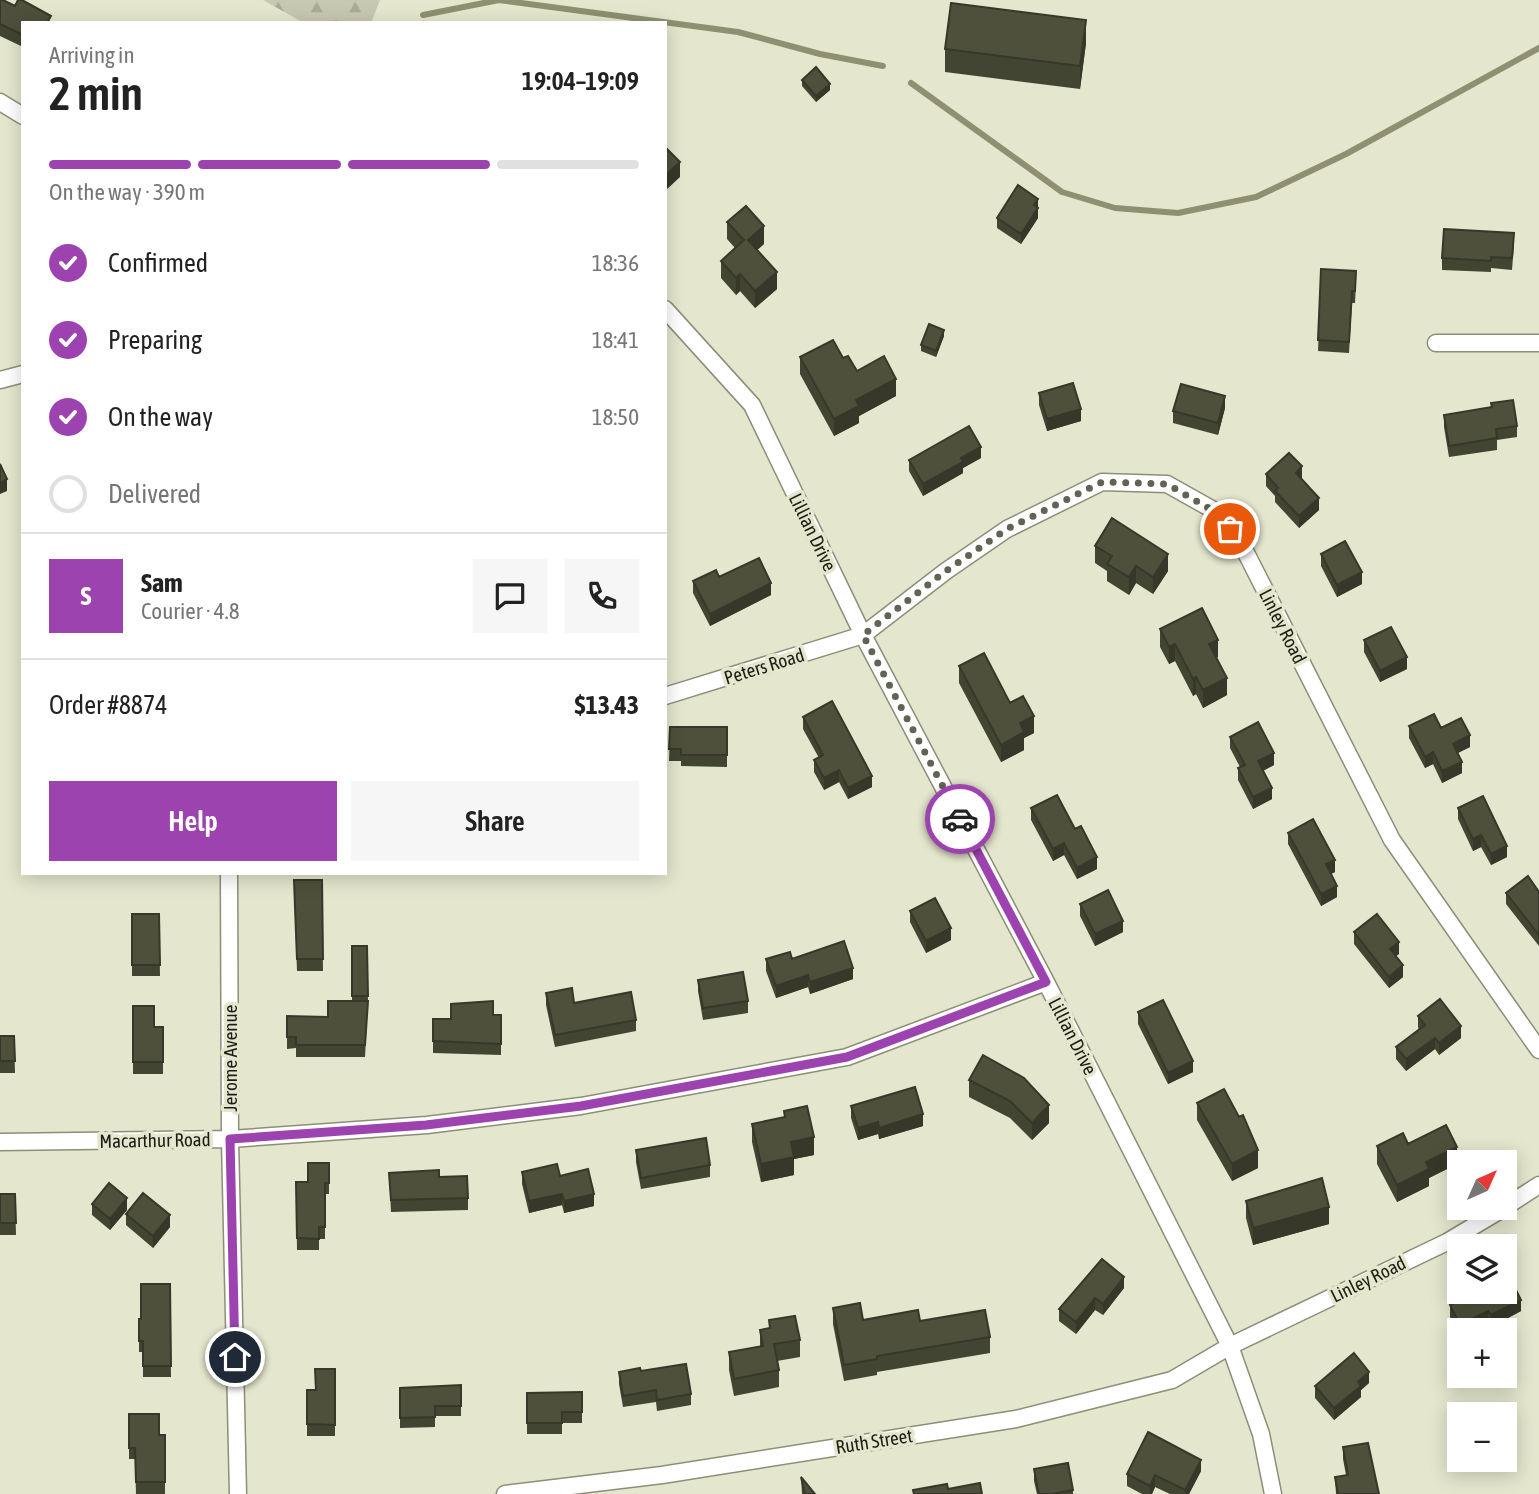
<!DOCTYPE html>
<meta charset="utf-8">
<style>
body{margin:0;font-family:"Asap Condensed",sans-serif;background:#f6f6f6;color:#222;height:100vh;display:flex;flex-direction:column;font-size:26px;white-space:nowrap}
*{box-sizing:border-box;margin:0}
p{font-size:23px;color:#767676}
.icon{flex:none;width:38px;height:38px;fill:none;stroke:currentColor;stroke-width:2;stroke-linecap:round;stroke-linejoin:round}
.map{position:relative;flex:1;overflow:hidden}
.panel{position:absolute;left:21px;top:21px;width:646px;height:854px;display:flex;flex-direction:column;background:#fff;border-radius:0px;box-shadow:0 4px 18px #0003}
.panel>*{flex:none}
.needle{width:46px;rotate:45deg}
.buttons{position:absolute;left:1447px;top:1150px;display:grid;gap:14px}
.buttons a{display:grid;place-items:center;width:70px;height:70px;border-radius:0px;background:#fff;box-shadow:0 4px 18px #0003;font-size:35px}
.pin{position:absolute;display:grid;place-items:center;width:60px;height:60px;color:#fff;margin:-30px;border:4px solid #fff;border-radius:50%;box-shadow:0 2px 7px #0007}
.courier{position:absolute;display:grid;place-items:center;width:70px;height:70px;margin:-35px;border:5px solid #9c43af;border-radius:50%;background:#fff;color:#222;box-shadow:0 2px 9px #0007}
.overview em{font-style:normal;font-weight:600}
.overview div{display:flex;flex-direction:column-reverse}
.overview{display:flex;align-items:center;justify-content:space-between;height:119px;padding:0 28px}
h1{font-size:46px;font-weight:600;line-height:52px}
.bar{display:grid;grid-template-columns:repeat(4,1fr);gap:10px 7px;align-content:center;height:84px;padding:0 28px}
.bar i{height:9px;border-radius:5px;background:#e0e0e0}
.bar .current{background:#9c43af}
.bar p{grid-column:span 4}
.line{display:flex;align-items:center;gap:18px;padding:0 28px;border-top:2px solid #e0e0e0}
.line div{flex:1}
.round{display:grid;place-items:center;flex:none;width:74px;height:74px;border-radius:0px;background:#f6f6f6}
ol{padding:0 28px;list-style:none}
li{display:flex;align-items:center;gap:21px;height:77px}
li p{margin-inline-start:auto}
li .icon{padding:7px;border-radius:50%;background:#9c43af;color:#fff;stroke-width:4}
li:last-child{color:#767676}
li i{width:38px;height:38px;border:4px solid #e0e0e0;border-radius:50%}
.action{display:flex;gap:14px;margin-top:auto;padding:14px 28px}
.action a{flex:1;height:80px;border-radius:0px;background:#9c43af;color:#fff;font-size:28px;font-weight:600;line-height:80px;text-align:center}
.action a+a{background:#f6f6f6;color:#222}
.map>svg:first-child{display:block}
</style>
<div class="map">
<svg width="1539" height="1494" viewBox="0 0 1539 1494">
<defs>
<pattern id="forest-firs" width="22" height="20" patternUnits="userSpaceOnUse" patternTransform="scale(1.75)"><rect width="22" height="20" fill="#c7c8b0"/><path d="M5 1l3.5 6h-7zM16 11l3.5 6h-7z" fill="#aaab96"/></pattern>
</defs>
<rect width="100%" height="100%" fill="#e4e6cd"/>
<path fill="url(#forest-firs)" d="M263 0H380L371 23H304Z"/>
<g fill="none" stroke-linecap="round" stroke-linejoin="round">
<path stroke="#8e9071" stroke-width="6" d="M423 15 499 0 738 32 820 54 883 66
M911 83 1062 192 1115 208 1178 213 1256 197 1346 154 1539 48"/>
<defs>
<path id="street" d="M0 102 23 116
M665 309 752 405 863 635 1046 982 1230 1346 1261 1434 1273 1494
M1436 343H1539
M0 380 23 374
M665 696 863 635 946 571 1007 529 1102 482 1167 484 1217 512 1242 545 1392 840 1539 1050
M229 873 230 1139 238 1494
M0 1142 230 1139 427 1125 581 1106 847 1057 1046 982
M1505 1207 1539 1185
M505 1494 662 1475 1016 1419 1172 1380 1230 1346 1447 1242 1504 1208"/>
</defs>
<use href="#street" stroke="#8d8e78" stroke-width="19"/>
<use href="#street" stroke="#fff" stroke-width="16"/>
</g>
<path fill="#434533" d="M0 0 15 6 51 23H23V47L0 36Z
M1086 43 1080 89 945 72V49Z
M802 80 830 90 816 102 802 86Z
M1038 199V218L1021 244 997 228V218Z
M727 222 764 244 757 250 777 289 755 308 740 291 736 295 721 278V261L735 248 727 239Z
M1514 245 1512 270 1491 268V272L1442 270V258Z
M1321 269 1356 283 1355 303H1352L1349 353 1318 351Z
M944 336 936 357 921 351V345Z
M800 357 843 358 857 371 896 396 859 416V423L834 436 800 374Z
M1039 393 1081 421 1047 431 1039 405Z
M1225 408 1218 435 1173 423V411Z
M1444 415 1517 426V437L1497 440V450L1449 457 1444 427Z
M981 458 963 468V473L923 496 909 471V460Z
M1266 474 1302 478 1301 479 1319 510 1299 528 1275 502V496L1266 486Z
M1095 546 1168 571 1153 594 1136 583 1129 595 1107 581V571L1095 563Z
M1321 554 1362 584 1337 597 1321 566Z
M719 577 771 595 710 626 693 593V581Z
M1160 629 1218 657 1216 658 1227 695 1203 708 1196 694 1193 696 1175 661 1169 664 1160 647Z
M1364 640 1407 669 1380 682 1364 652Z
M959 666 1034 733 1024 738V750L1001 762 959 683Z
M803 717 872 787 848 799 839 782 824 790 814 772V760L819 758 803 729Z
M1409 726 1470 747 1458 753 1462 773 1442 783 1433 764 1425 768 1409 738Z
M670 727H727V767L681 766V761H669Z
M1230 737 1274 765 1263 771 1272 799 1253 809 1238 780V768L1240 767 1230 748Z
M1031 808 1075 829 1097 869 1077 879 1064 855 1053 861 1031 820Z
M1458 808 1507 857 1491 865 1481 847 1473 851 1458 819Z
M1288 833 1335 872 1331 874 1337 897 1321 906 1288 844Z
M322 880 323 971H297L294 891Z
M1539 892V946L1506 904V893Z
M1080 904 1123 932 1095 946 1080 916Z
M910 911 951 940 926 953 910 922Z
M132 914H159L160 976H132Z
M1354 932 1399 954 1396 956 1403 977 1389 988 1354 944Z
M352 946H367L368 1002 365 1057H296V1048L287 1049V1016L328 1017 352 1001Z
M766 959 853 979 810 994 808 987 776 998 766 971Z
M698 980 748 1001V1013L703 1020 698 991Z
M546 993 574 1003 636 1020V1031L555 1047 546 1005Z
M133 1006 154 1027H163V1074H133Z
M1138 1012 1193 1072 1168 1084 1138 1024Z
M493 1015H501V1055L433 1053V1019H451Z
M1418 1016 1461 1038 1439 1055 1435 1049 1406 1071 1396 1059V1047L1419 1030 1418 1027Z
M0 1036H14L15 1073H0Z
M983 1055 1049 1123 1032 1140 1010 1118 969 1097V1080Z
M1197 1103 1258 1168 1232 1181 1197 1120Z
M851 1106 923 1126 879 1139 878 1134 858 1140 851 1118Z
M784 1111 814 1155 794 1159V1175L761 1182 752 1142V1124L784 1117Z
M1408 1144 1457 1164 1429 1178V1186L1397 1202 1377 1164V1146Z
M636 1150 710 1165V1177L641 1189 636 1162Z
M329 1163V1194H325V1239H319V1250H297L296 1182H308Z
M522 1172 560 1176 594 1206 564 1213 562 1205 529 1213 522 1184Z
M389 1173 439 1177 468 1198V1210L391 1212Z
M0 1194H15L16 1235H0Z
M1246 1201 1329 1224 1253 1245 1246 1218Z
M92 1204 127 1210 110 1230 92 1215Z
M126 1214 170 1227 153 1248 126 1225Z
M170 1284 171 1377H143V1352H139V1319H141Z
M1124 1288 1103 1315 1095 1310 1076 1334 1059 1321V1309Z
M1473 1292H1505L1521 1311 1491 1327 1488 1322 1473 1330H1460V1335L1450 1317V1305L1473 1293Z
M833 1308 863 1320 920 1321 990 1337V1353L877 1372V1375L844 1381 833 1324Z
M769 1320 800 1340V1357L777 1361 779 1370V1387L734 1396 729 1370V1352L760 1346V1330L769 1329Z
M335 1369V1436H307V1390H315Z
M641 1371 691 1394V1405L657 1411 656 1402 623 1407 619 1384V1372Z
M1369 1383 1361 1390V1397L1334 1420 1315 1398V1386Z
M461 1385V1416H435V1427L400 1428V1388Z
M582 1392V1423H562V1434H527V1393Z
M129 1414 159 1435H165V1494H136L135 1459H129Z
M1343 1447 1379 1494H1336L1335 1477 1346 1475 1343 1459Z
M1034 1469 1073 1490V1494H1037L1034 1481Z
M1201 1471 1189 1494H1170L1155 1487 1152 1494H1142L1127 1486V1474Z
M801 1477 815 1494H802Z"/>
<path fill="#373829" d="M1086 20V43L1080 89V66Z
M830 84V90L816 102V96Z
M680 162V177L665 191V176Z
M1038 199V218L1021 244V234L1034 205Z
M764 226V244L748 258V240Z
M777 272V289L755 308V291Z
M740 274V291L736 295V278Z
M944 330V336L936 357V351Z
M896 379V396L859 416V423L834 436V419L856 400Z
M1225 396V408L1218 435V423Z
M1081 409V421L1047 431V419Z
M981 447V458L963 468V473L923 496V484L961 458Z
M1302 466V478L1296 484V473Z
M7 479V491L0 494V483Z
M1319 498V510L1299 528V516Z
M1168 554V571L1153 594V577Z
M1136 566V583L1129 595V577Z
M1362 572V584L1337 597V585Z
M771 583V595L710 626V614Z
M1218 640V657L1209 661V644Z
M1175 644V661L1169 664V647Z
M1407 657V669L1380 682V671Z
M1196 677V694L1193 696V679Z
M1227 678V695L1203 708V690Z
M1034 716V733L1024 738V750L1001 762V745L1020 723Z
M1470 735V747L1453 755V744Z
M1433 752V764L1425 768V757Z
M1274 753V765L1258 773V761Z
M1462 762V773L1442 783V771Z
M839 770V782L824 790V778Z
M872 776V787L848 799V788Z
M1272 788V799L1253 809V797Z
M1481 835V847L1473 851V839Z
M1064 843V855L1053 861V849Z
M1507 846V857L1491 865V854Z
M1097 857V869L1077 879V868Z
M1335 860V872L1326 876V864Z
M1337 886V897L1321 906V894Z
M1123 921V932L1095 946V934Z
M951 928V940L926 953V941Z
M1399 942V954L1390 960V949Z
M1403 965V977L1389 988V977Z
M853 968V979L810 994V982Z
M808 975V987L776 998V986Z
M1461 1026V1038L1439 1055V1043Z
M1435 1038V1049L1406 1071V1059Z
M1193 1061V1072L1168 1084V1073Z
M1049 1105V1123L1032 1140V1123Z
M923 1114V1126L879 1139V1128Z
M878 1122V1134L858 1140V1128Z
M814 1137V1155L794 1159V1175L761 1182V1164L791 1142Z
M1457 1147V1164L1429 1178V1186L1397 1202V1185L1426 1162Z
M1258 1150V1168L1232 1181V1164Z
M562 1194V1205L529 1213V1201Z
M594 1194V1206L564 1213V1201Z
M127 1198V1210L110 1230V1219Z
M1329 1207V1224L1253 1245V1228Z
M170 1215V1227L153 1248V1236Z
M1124 1277V1288L1103 1315V1304Z
M1095 1298V1310L1076 1334V1322Z
M1521 1300V1311L1491 1327V1315Z
M1488 1311V1322L1473 1330H1460V1325Z
M1369 1372V1383L1361 1390V1397L1334 1420V1408L1358 1382Z
M1201 1460V1471L1189 1494H1185V1490Z
M1155 1475V1487L1152 1494H1150V1486Z"/>
<path fill="#4e503b" stroke="#373829" stroke-width="2" d="M0 0H3L15 6 18 0H22L51 16 47 23H23V35L0 24Z
M951 3 1086 20 1080 66 945 49Z
M816 67 830 84 816 96 802 80Z
M665 147 680 162 665 176Z
M1018 185 1038 199 1034 205 1038 208 1021 234 997 218Z
M746 206 764 226 748 240 777 272 755 291 740 274 736 278 721 261 744 240 727 222Z
M1444 229 1514 233 1512 258 1491 257V261L1442 258Z
M1321 269 1356 271 1355 291H1352L1349 342 1318 340Z
M929 324 944 330 936 351 921 345Z
M833 340 843 358 848 356 857 371 884 356 896 379 856 400 859 406 834 419 800 357Z
M1073 383 1081 409 1047 419 1039 393Z
M1181 384 1225 396 1218 423 1173 411Z
M1513 400 1517 426 1496 429 1497 438 1449 446 1444 415 1492 407 1491 403Z
M969 426 981 447 961 458 963 462 923 484 909 460Z
M1289 453 1302 466 1296 473 1319 498 1299 516 1275 491 1278 488 1266 474Z
M0 464 7 479 0 483Z
M1112 518 1168 554 1153 577 1136 566 1129 577 1107 564 1112 556 1095 546Z
M1345 541 1362 572 1337 585 1321 554Z
M759 558 771 583 710 614 693 581 716 570 719 577Z
M1202 608 1218 640 1209 644 1227 678 1203 690 1196 677 1193 679 1175 644 1169 647 1160 629Z
M1391 627 1407 657 1380 671 1364 640Z
M984 653 1010 703 1023 696 1034 716 1020 723 1024 732 1001 745 959 666Z
M832 701 872 776 848 788 839 770 824 778 814 760 823 755 803 717Z
M1434 714 1441 728 1461 718 1470 735 1453 744 1462 762 1442 771 1433 752 1425 757 1409 726Z
M1258 722 1274 753 1258 761 1272 788 1253 797 1238 768 1245 765 1230 737Z
M670 727H727V755H681V749H669Z
M1057 795 1075 829 1081 826 1097 857 1077 868 1064 843 1053 849 1031 808Z
M1483 796 1507 846 1491 854 1481 835 1473 839 1458 808Z
M1313 819 1335 860 1326 864 1337 886 1321 894 1288 833Z
M1528 876 1539 892V935L1506 893Z
M294 880H322L323 959H297Z
M1108 890 1123 921 1095 934 1080 904Z
M935 898 951 928 926 941 910 911Z
M132 914H159L160 965H132Z
M1377 914 1399 942 1390 949 1403 965 1389 977 1354 932Z
M844 941 853 968 810 982 808 975 776 986 766 959 790 952 792 959Z
M352 946H367L368 996H352Z
M743 972 748 1001 703 1008 698 980Z
M572 988 574 1003 631 992 636 1020 555 1035 546 993Z
M1440 999 1461 1026 1439 1043 1435 1038 1406 1059 1396 1047 1425 1025 1418 1016Z
M1163 1000 1193 1061 1168 1073 1138 1012Z
M328 1001H368L365 1045H296V1037H287V1016L328 1017Z
M493 1001V1015H501V1044L433 1041V1019H451V1004Z
M133 1006H154V1027H163V1062H133Z
M0 1036H14L15 1061H0Z
M983 1055 1024 1078 1049 1105 1032 1123 1010 1101 969 1080Z
M915 1087 923 1114 879 1128 878 1122 858 1128 851 1106Z
M1224 1089 1239 1117 1243 1115 1258 1150 1232 1164 1197 1103Z
M807 1106 814 1137 791 1142 794 1157 761 1164 752 1124 785 1117 784 1111Z
M1446 1125 1457 1147 1426 1162 1429 1169 1397 1185 1377 1146 1403 1133 1408 1144Z
M706 1138 710 1165 641 1178 636 1150Z
M308 1163H329V1183H325V1227H319V1239L297 1238 296 1182H308Z
M557 1164 560 1176 588 1169 594 1194 564 1201 562 1194 529 1201 522 1172Z
M439 1170V1177L467 1176 468 1198 391 1200 389 1173Z
M1322 1178 1329 1207 1253 1228 1246 1201Z
M109 1183 127 1198 110 1219 92 1204Z
M143 1193 170 1215 153 1236 126 1214Z
M0 1194H15L16 1223H0Z
M1102 1259 1124 1277 1103 1304 1095 1298 1076 1322 1059 1309Z
M1505 1268 1521 1300 1491 1315 1488 1311 1460 1325 1450 1305 1476 1292H1505Z
M141 1284H170L171 1366H143V1341H139V1319H141Z
M860 1303 863 1320 918 1310 920 1321 985 1310 990 1337 877 1356V1359L844 1365 833 1308Z
M795 1316 800 1340 774 1344 779 1370 734 1379 729 1352 763 1346 760 1330 770 1328 769 1320Z
M1354 1353 1369 1372 1358 1382 1361 1386 1334 1408 1315 1386Z
M686 1364 691 1394 657 1400 656 1390 623 1396 619 1372 640 1368 641 1371Z
M315 1369H335V1425L307 1424V1390H316Z
M461 1385V1406H435V1417L400 1418V1388Z
M582 1392V1412H562V1423H527V1393Z
M129 1414H159V1435H165V1482H136L135 1448H129Z
M1148 1432 1201 1460 1185 1490 1155 1475 1150 1486 1127 1474Z
M1368 1443 1379 1494H1338L1335 1477 1348 1475 1343 1447Z
M1068 1463 1073 1490 1052 1494H1039L1034 1469Z
M801 1477 815 1494H805Z
M980 1483 982 1494H914L913 1490 947 1484 948 1489Z"/>
<g fill="none" stroke-linecap="round" stroke-linejoin="round">
<path stroke="#636355" stroke-width="7" stroke-dasharray="0 12.6" d="M960 819 863 635 946 571 1007 529 1102 482 1167 484 1217 513 1230 529"/>
<path stroke="#9c43af" stroke-width="9" d="M235 1357 230 1139 426 1125 581 1106 847 1057 1046 982 960 819"/>
</g>
<g text-anchor="middle" dominant-baseline="central" stroke-width="7" stroke-linejoin="round" paint-order="stroke">
<g font-size="19" fill="#1d1d14" stroke="#e4e6cd">
<text transform="translate(813 532) rotate(64)">Lillian Drive</text>
<text transform="translate(1283 626) rotate(63)">Linley Road</text>
<text transform="translate(764 666) rotate(-17)">Peters Road</text>
<text transform="translate(1073 1036) rotate(63)">Lillian Drive</text>
<text transform="translate(230 1058) rotate(-90)">Jerome Avenue</text>
<text transform="translate(155 1140) rotate(-1)">Macarthur Road</text>
<text transform="translate(1368 1279) rotate(-26)">Linley Road</text>
<text transform="translate(874 1441) rotate(-9)">Ruth Street</text>
</g>
</g>
</svg>
<div class="buttons">
<a><svg class="needle" viewBox="-14 -14 28 28"><path d="M0-13l5 13h-10z" fill="#e53935"/><path d="M0 13l5-13h-10z" fill="#767676"/></svg></a>
<a><svg class="icon" aria-label="layers" viewBox="0 0 24 24"><path d="M12 4l9 5-9 5-9-5zM3 14l9 5 9-5"/></svg></a>
<a>+</a>
<a>−</a>
</div>
<div class="pin" style="left:1230px;top:529px;background:#ea580c"><svg class="icon" aria-label="bag" viewBox="0 0 24 24"><path d="M5 8h14l-1 12H6zM9 8a3 3 0 0 1 6 0"/></svg></div>
<div class="pin" style="left:235px;top:1357px;background:#1f2937"><svg class="icon" aria-label="home" viewBox="0 0 24 24"><path d="M3 11l9-7 9 7M6 9v11h12V9"/></svg></div>
<div class="courier" style="left:960px;top:819px"><svg class="icon" aria-label="car" viewBox="0 0 24 24"><path d="M5 17H2v-5l4-1 3-4h7l3 4 3 1v5h-3M9 17h6M6 11h13"/><circle cx="7" cy="17" r="2"/><circle cx="17" cy="17" r="2"/></svg></div>
<section class="panel">
<div class="overview"><div><h1>2 min</h1><p>Arriving in</p></div><em>19:04–19:09</em></div>
<div class="bar"><i class="current"></i><i class="current"></i><i class="current"></i><i></i><p>On the way · 390 m</p></div>
<ol>
<li><svg class="icon" aria-label="check" viewBox="0 0 24 24"><path d="M5 12l5 5 9-10"/></svg>Confirmed<p>18:36</p></li>
<li><svg class="icon" aria-label="check" viewBox="0 0 24 24"><path d="M5 12l5 5 9-10"/></svg>Preparing<p>18:41</p></li>
<li><svg class="icon" aria-label="check" viewBox="0 0 24 24"><path d="M5 12l5 5 9-10"/></svg>On the way<p>18:50</p></li>
<li><i></i>Delivered</li>
</ol>
<div class="line" style="height:126px"><b class="round" style="background:#9c43af;color:#fff">S</b><div><b>Sam</b><p>Courier · 4.8</p></div><a class="round"><svg class="icon" aria-label="chat" viewBox="0 0 24 24"><path d="M4 5h16v11H9l-5 4z"/></svg></a><a class="round"><svg class="icon" aria-label="phone" viewBox="0 0 24 24"><path d="M5 4h4l2 5-3 2q2 4 5 5l2-3 5 2v4C11 20 4 13 5 4z"/></svg></a></div>
<div class="line" style="height:91px"><div>Order #8874</div><b>$13.43</b></div>
<div class="action"><a>Help</a><a>Share</a></div>
</section>
</div>
